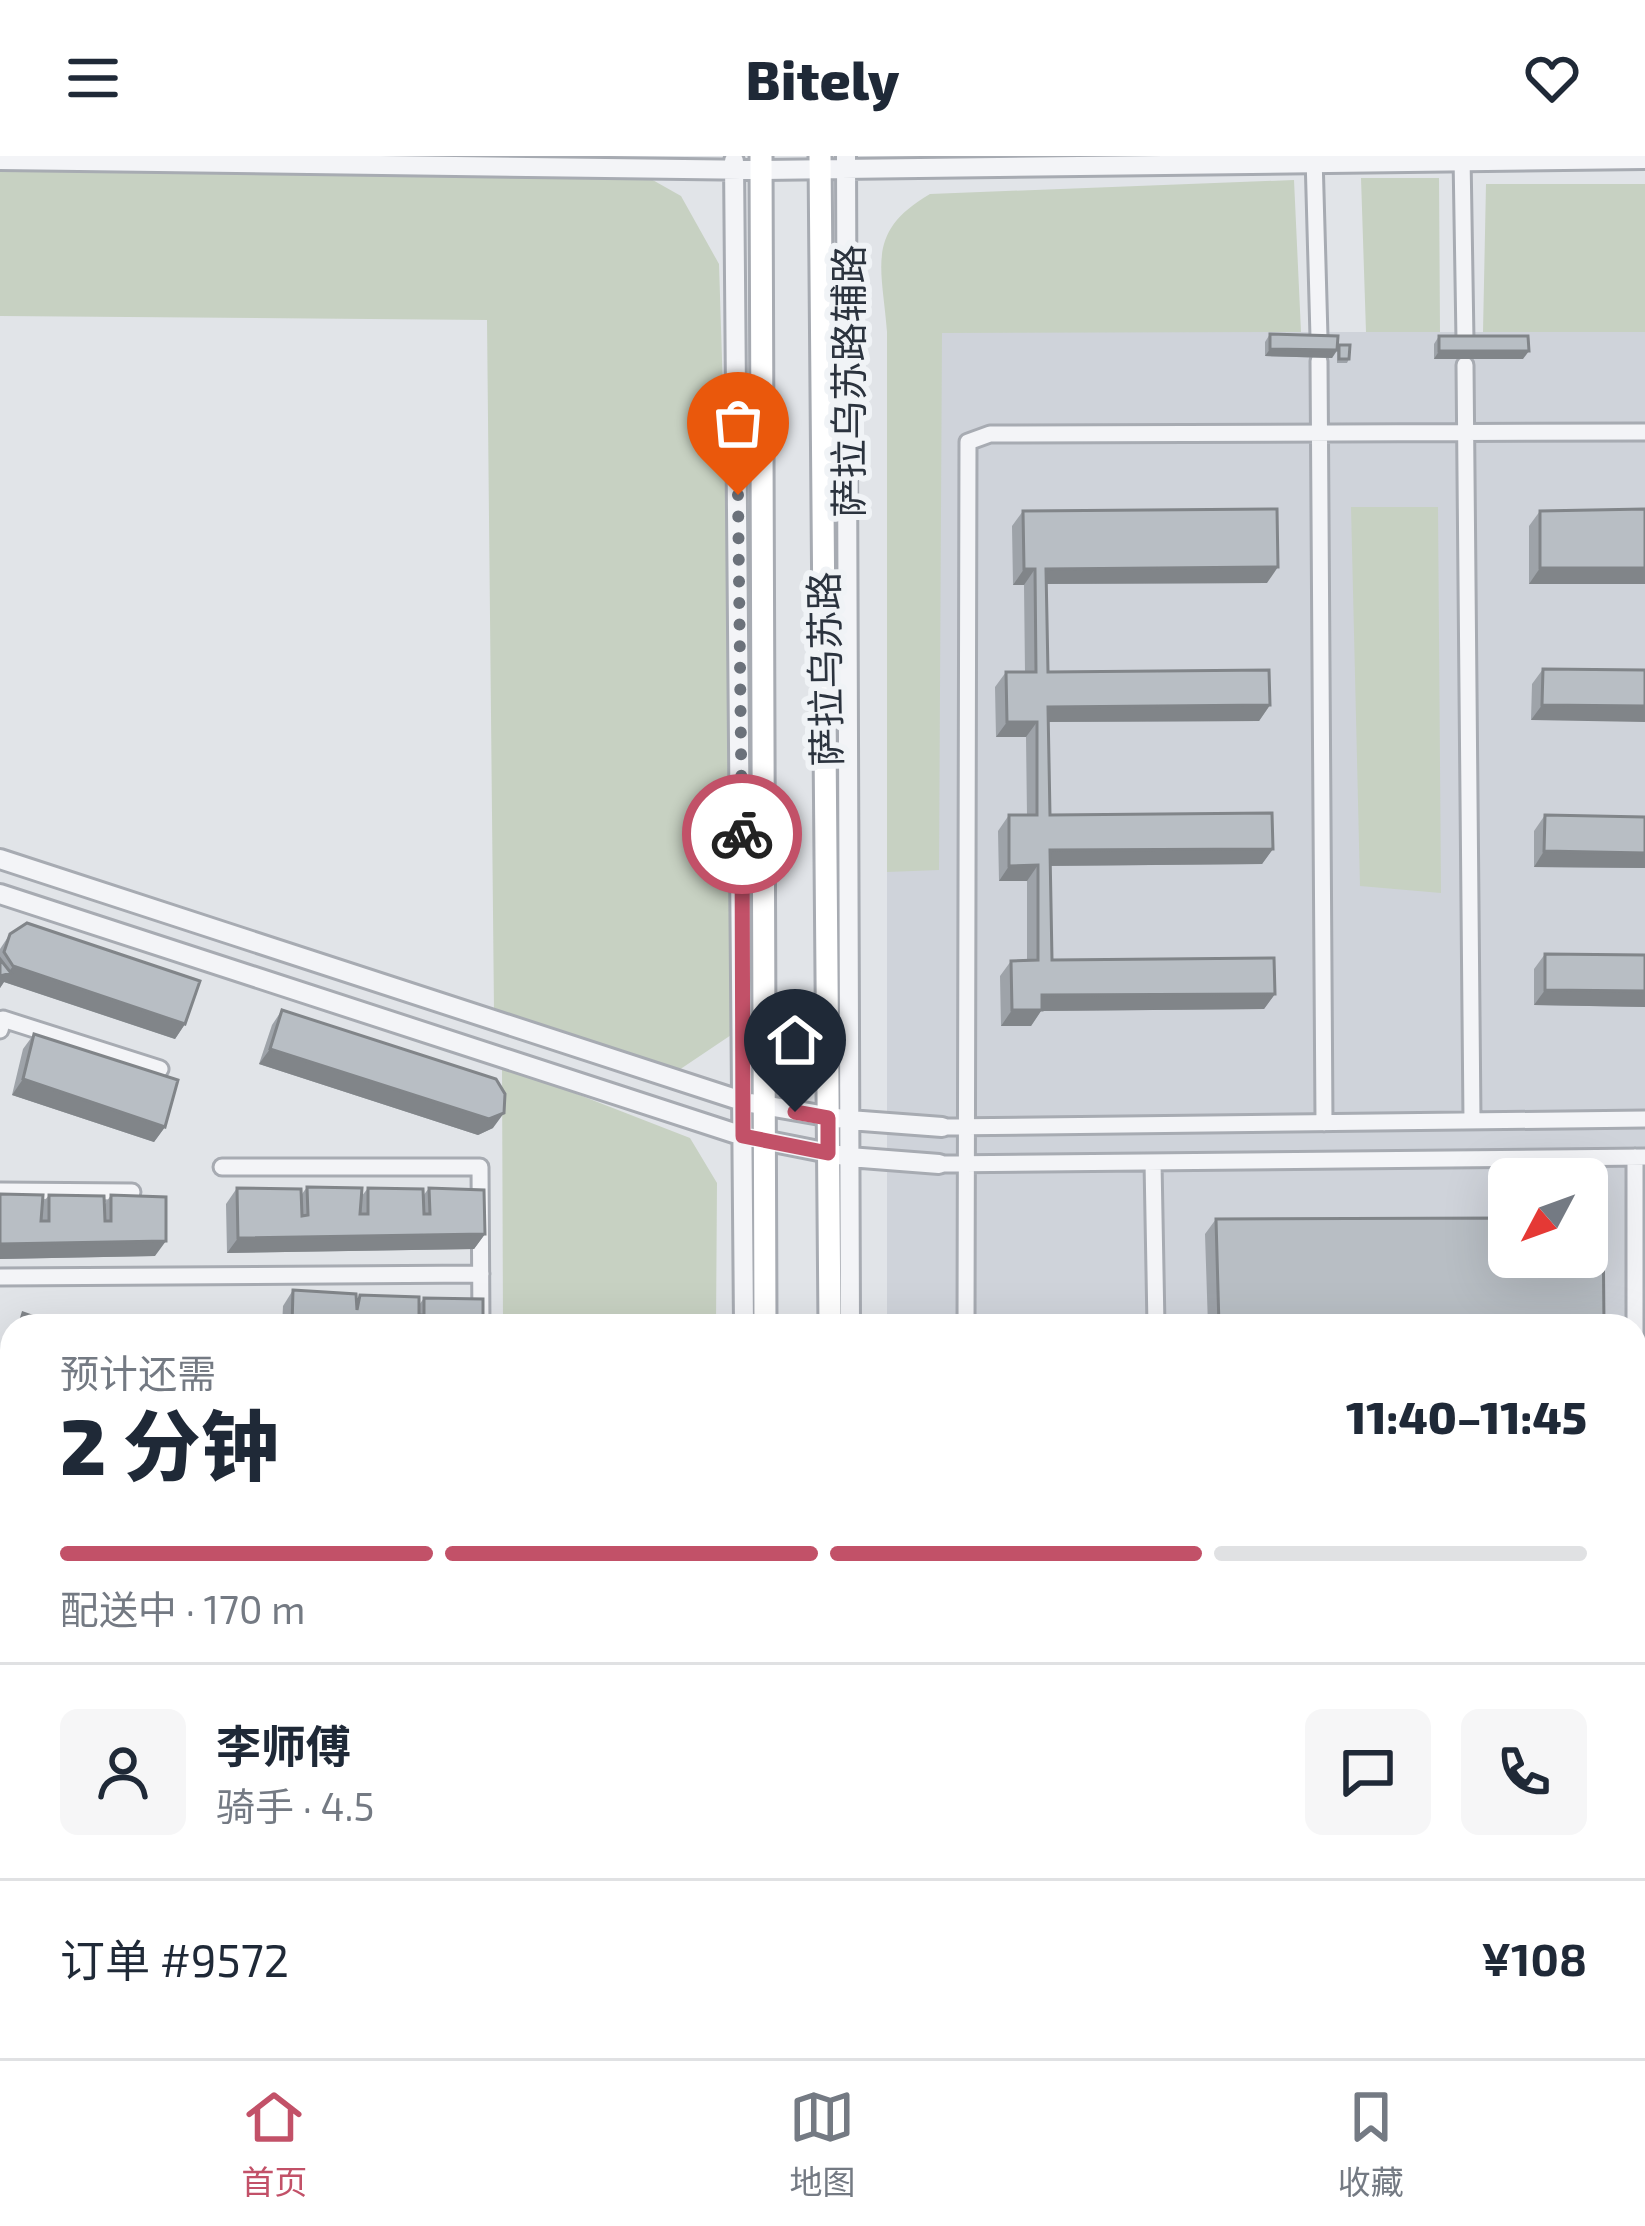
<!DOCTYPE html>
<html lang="zh">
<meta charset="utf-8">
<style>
body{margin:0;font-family:"Exo 2","Noto Sans SC",sans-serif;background:#f6f6f7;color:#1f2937;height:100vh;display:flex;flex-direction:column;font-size:45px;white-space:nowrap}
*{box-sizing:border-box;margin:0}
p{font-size:39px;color:#747a83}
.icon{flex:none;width:66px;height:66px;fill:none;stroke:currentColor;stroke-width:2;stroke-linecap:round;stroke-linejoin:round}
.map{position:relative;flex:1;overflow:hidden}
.details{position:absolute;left:0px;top:1158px;width:1647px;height:744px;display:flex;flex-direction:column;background:#fff;border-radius:36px 36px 0 0;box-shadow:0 12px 48px #0002}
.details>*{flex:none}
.needle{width:78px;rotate:229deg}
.buttons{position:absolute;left:1488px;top:1002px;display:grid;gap:24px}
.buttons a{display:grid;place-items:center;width:120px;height:120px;border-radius:18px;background:#fff;box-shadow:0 12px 48px #0002;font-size:60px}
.pin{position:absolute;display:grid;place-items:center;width:102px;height:102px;color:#fff;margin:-123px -51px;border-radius:50% 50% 50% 0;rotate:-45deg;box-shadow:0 0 12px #0007}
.pin .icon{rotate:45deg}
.courier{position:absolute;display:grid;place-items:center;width:120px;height:120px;margin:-60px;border:9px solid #c25168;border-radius:50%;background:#fff;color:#222;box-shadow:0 3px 15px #0007}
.head em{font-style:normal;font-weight:800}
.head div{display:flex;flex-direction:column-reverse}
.head{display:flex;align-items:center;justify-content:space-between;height:204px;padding:0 60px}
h1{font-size:78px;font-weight:800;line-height:90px}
.bar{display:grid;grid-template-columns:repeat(4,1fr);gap:18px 12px;align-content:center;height:144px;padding:0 60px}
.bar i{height:15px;border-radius:9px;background:#e0e1e3}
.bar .active{background:#c25168}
.bar p{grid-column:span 4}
.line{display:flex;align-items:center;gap:30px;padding:0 60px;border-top:3px solid #e0e1e3}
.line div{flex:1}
.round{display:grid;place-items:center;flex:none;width:126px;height:126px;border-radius:18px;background:#f6f6f7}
header{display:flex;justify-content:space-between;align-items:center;height:156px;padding:0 60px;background:#fff;font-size:54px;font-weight:800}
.tab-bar{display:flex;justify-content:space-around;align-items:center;height:168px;border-top:3px solid #e0e1e3;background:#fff;font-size:33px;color:#747a83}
.tab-bar a{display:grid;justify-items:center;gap:6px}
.tab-bar .active{color:#c25168}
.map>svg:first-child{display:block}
</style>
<header><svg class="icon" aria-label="menu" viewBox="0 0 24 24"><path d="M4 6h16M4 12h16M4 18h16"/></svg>Bitely<svg class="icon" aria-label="heart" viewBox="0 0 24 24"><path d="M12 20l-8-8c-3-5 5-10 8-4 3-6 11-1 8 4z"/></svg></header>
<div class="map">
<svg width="1645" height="1902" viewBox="0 0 1645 1902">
<rect width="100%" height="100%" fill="#e1e4e8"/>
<path fill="#cfd3da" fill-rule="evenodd" d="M887 176H1645V1868H1635V1170H887ZM1509 1023H1587V1101H1509Z"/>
<path fill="#c7d1c2" d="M0 14H635L681 40 719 108 743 871 679 914 494 855 487 164 0 160Z
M1361 22H1439L1440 176H1366Z
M1294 24 1301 176 942 177 939 714 887 716V176C882 110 865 76 930 38Z
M1486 28H1645V176H1483Z
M1351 351H1438L1441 737 1360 730Z
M502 909 690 982 717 1027 716 1170H503Z"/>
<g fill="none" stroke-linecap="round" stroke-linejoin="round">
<defs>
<path id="minor" d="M1314 0 1319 181
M1462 0 1465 184
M1319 205 1324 967
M1465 209 1472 965
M0 874 3 863 160 913
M942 971 1645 963
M1153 1006 1156 1170
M939 1008 1645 1001
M222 1011H480L481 1170
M0 1035 132 1036
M0 1121 481 1118
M966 1170 968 286 990 278 1645 276
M0 1251 12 1255
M0 1383 12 1387
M1635 1430V1001
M0 1487 12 1491
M0 1601 12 1613
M0 1770H12
M1635 1837 1645 1844"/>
<path id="tertiary" d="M846 0 850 1170
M0 4 761 14 1645 3
M734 5 744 1170
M0 703 745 946 849 964 942 971
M0 738 743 980 849 1001 939 1008
M1635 1884H1645
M749 1890V1902
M0 1895 729 1890
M855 1902V1890"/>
<path id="secondary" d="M761 0 765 1170
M820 0 830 1170
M774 1890V1902
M835 1890V1902"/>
</defs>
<use href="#minor" stroke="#a7abb2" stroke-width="21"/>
<use href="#tertiary" stroke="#a7abb2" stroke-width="24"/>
<use href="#secondary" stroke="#a7abb2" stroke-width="27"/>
<use href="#minor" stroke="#f3f4f7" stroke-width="15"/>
<use href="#tertiary" stroke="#f3f4f7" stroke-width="18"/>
<use href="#secondary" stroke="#fff" stroke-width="21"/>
</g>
<path fill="#9ea3a9" d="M1270 178 1337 192 1339 189 1349 203 1347 207H1337V195L1332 202 1265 200V186Z
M1439 180 1523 203H1434V188Z
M1645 353V428H1529V370L1540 355Z
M1023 355 1267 427 1047 428 1048 516 1270 549 1259 565 1048 566 1050 659 1273 693 1262 708 1050 710 1052 804 1275 838 1264 853 1041 855 1031 870H1001L1000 820 1011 805 1027 804V725H999L998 675 1009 659H1027L1026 581H996L995 531 1006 516H1025L1024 429H1013L1012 370Z
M1543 513 1645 514 1531 564 1532 528Z
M1545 659 1645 661V712L1534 711V675Z
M10 778 185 868 175 883 4 826 0 832V793Z
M1545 798 1645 799V851L1534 849V813Z
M282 854 493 972 478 979 259 908 272 869Z
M34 878 165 971 154 986 12 939 23 893Z
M307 1031 361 1041 368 1032 423 1040 429 1032 485 1078 474 1093 227 1097 226 1048 237 1032 302 1038Z
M0 1038 42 1048 49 1039 105 1048 111 1039 155 1100 0 1103Z
M1216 1063 1604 1170H1208L1205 1078Z
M293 1134 357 1145 360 1139 419 1149 424 1142 483 1170H282L283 1150Z
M12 1173V1214L0 1209Z
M12 1547V1572L0 1563Z
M12 1700V1739L1 1736Z"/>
<path fill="#818589" d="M1270 193 1337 194 1332 202 1265 200Z
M1439 195H1529L1523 203H1434Z
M1278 411 1267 427 1036 428 1046 413Z
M1540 412H1645V428H1529Z
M1024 413H1035L1024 429H1013Z
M1270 549 1259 565 1037 566 1048 551Z
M1542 549 1645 550V566L1531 564Z
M1007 566H1037L1026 581H996Z
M1273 693 1262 708 1039 710 1050 694Z
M1544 695 1645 697V712L1534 711Z
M1038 709 1027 725H999L1009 710Z
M13 810 185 868 175 883 4 826 0 832V820L8 817Z
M1545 834 1645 835V851L1534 849Z
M1275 838 1264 853 1041 855 1031 870H1001L1012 854 1042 839Z
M270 893 504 957 493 972 478 979 259 908Z
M23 923 165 971 154 986 12 939Z
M485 1078 474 1093 227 1097 238 1082Z
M166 1085 155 1100 0 1103V1088Z
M1558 1162 1552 1170H1266L1271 1163Z
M11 1195H12V1214L0 1210Z
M12 1720V1739L1 1736Z
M0 1845 12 1846V1861H0Z"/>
<path fill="#b8bec4" stroke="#818589" stroke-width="3" d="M1270 178 1338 180 1337 194 1270 193Z
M1439 180H1528L1529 195H1439Z
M1339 189H1350L1349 203H1339Z
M1277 353 1278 411 1046 413 1048 516 1269 514 1270 549 1048 551 1050 659 1272 657 1273 693 1050 694 1052 804 1274 802 1275 838 1042 839V854H1012L1011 805 1038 804V709L1009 710V659H1037V566H1007L1006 516H1036L1035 413H1024L1023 355Z
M1645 353V412H1540V355Z
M1543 513 1645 514V550L1542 549Z
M1545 659 1645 661V697L1544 695Z
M27 767 200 825 185 868 13 810 4 796 10 778Z
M1545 798 1645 799V835L1545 834Z
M0 803 11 817 0 820Z
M282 854 496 923 505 938 504 957 489 963 270 893Z
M34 878 178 924 165 971 23 923Z
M307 1031 362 1032 360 1058H368V1032L423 1033 424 1058H430L429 1032 484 1034 485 1078 238 1082 237 1032 301 1033 302 1060 308 1059Z
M0 1038 43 1039 41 1065H49V1039L104 1040 105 1065H111V1039L166 1041V1085L0 1088Z
M1509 1062V1101H1587V1062H1603L1604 1170H1558V1162L1271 1163V1170H1219L1216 1063Z
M293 1134 356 1138 357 1154 360 1139 419 1141V1159H424V1142L483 1143V1170H292Z
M23 1157 60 1170H19Z
M0 1644 12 1653V1697L3 1710 0 1708Z
M0 1805H12V1846L0 1845Z"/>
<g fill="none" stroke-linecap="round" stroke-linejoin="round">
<path stroke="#6b717a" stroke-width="12" stroke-dasharray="0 21.6" d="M738 339 742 678"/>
<path stroke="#c25168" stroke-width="15" d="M742 678 743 980 828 997V962L795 956"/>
</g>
<g text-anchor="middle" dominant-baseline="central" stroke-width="12" stroke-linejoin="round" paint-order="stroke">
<g font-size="39" fill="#2b333e" stroke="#f0f3f6">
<text transform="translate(847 225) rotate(-90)">萨拉乌苏路辅路</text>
<text transform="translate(824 513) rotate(-91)">萨拉乌苏路</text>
</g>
</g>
</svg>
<div class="buttons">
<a><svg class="needle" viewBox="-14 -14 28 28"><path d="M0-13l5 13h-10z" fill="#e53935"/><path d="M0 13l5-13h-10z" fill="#747a83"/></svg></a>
</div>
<div class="pin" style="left:738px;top:339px;background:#ea580c"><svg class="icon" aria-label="bag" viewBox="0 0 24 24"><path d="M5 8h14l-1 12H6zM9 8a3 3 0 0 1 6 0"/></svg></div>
<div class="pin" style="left:795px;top:956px;background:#1f2937"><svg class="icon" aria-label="home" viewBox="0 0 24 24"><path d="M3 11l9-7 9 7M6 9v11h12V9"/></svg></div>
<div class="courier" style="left:742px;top:678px"><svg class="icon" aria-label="bike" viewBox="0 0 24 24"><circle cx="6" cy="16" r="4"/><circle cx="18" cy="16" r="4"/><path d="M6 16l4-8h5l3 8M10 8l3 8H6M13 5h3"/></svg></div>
<section class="details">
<div class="head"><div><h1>2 分钟</h1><p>预计还需</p></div><em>11:40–11:45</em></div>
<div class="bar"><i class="active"></i><i class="active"></i><i class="active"></i><i></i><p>配送中 · 170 m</p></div>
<div class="line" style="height:216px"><a class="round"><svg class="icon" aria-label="person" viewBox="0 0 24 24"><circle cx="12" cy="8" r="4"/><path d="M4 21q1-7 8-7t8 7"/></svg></a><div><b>李师傅</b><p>骑手 · 4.5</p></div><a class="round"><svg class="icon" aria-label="chat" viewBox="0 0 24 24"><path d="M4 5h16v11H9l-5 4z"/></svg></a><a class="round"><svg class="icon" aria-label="phone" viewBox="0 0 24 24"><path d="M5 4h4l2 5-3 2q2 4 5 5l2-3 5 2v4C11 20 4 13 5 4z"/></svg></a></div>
<div class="line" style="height:156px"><div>订单 #9572</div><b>¥108</b></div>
</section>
</div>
<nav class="tab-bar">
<a class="active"><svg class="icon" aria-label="home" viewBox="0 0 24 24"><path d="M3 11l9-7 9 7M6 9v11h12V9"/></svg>首页</a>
<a><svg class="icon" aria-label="map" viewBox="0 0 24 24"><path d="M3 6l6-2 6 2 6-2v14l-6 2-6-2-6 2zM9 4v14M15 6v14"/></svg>地图</a>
<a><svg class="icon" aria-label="saved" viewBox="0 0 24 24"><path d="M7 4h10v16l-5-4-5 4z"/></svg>收藏</a>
</nav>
